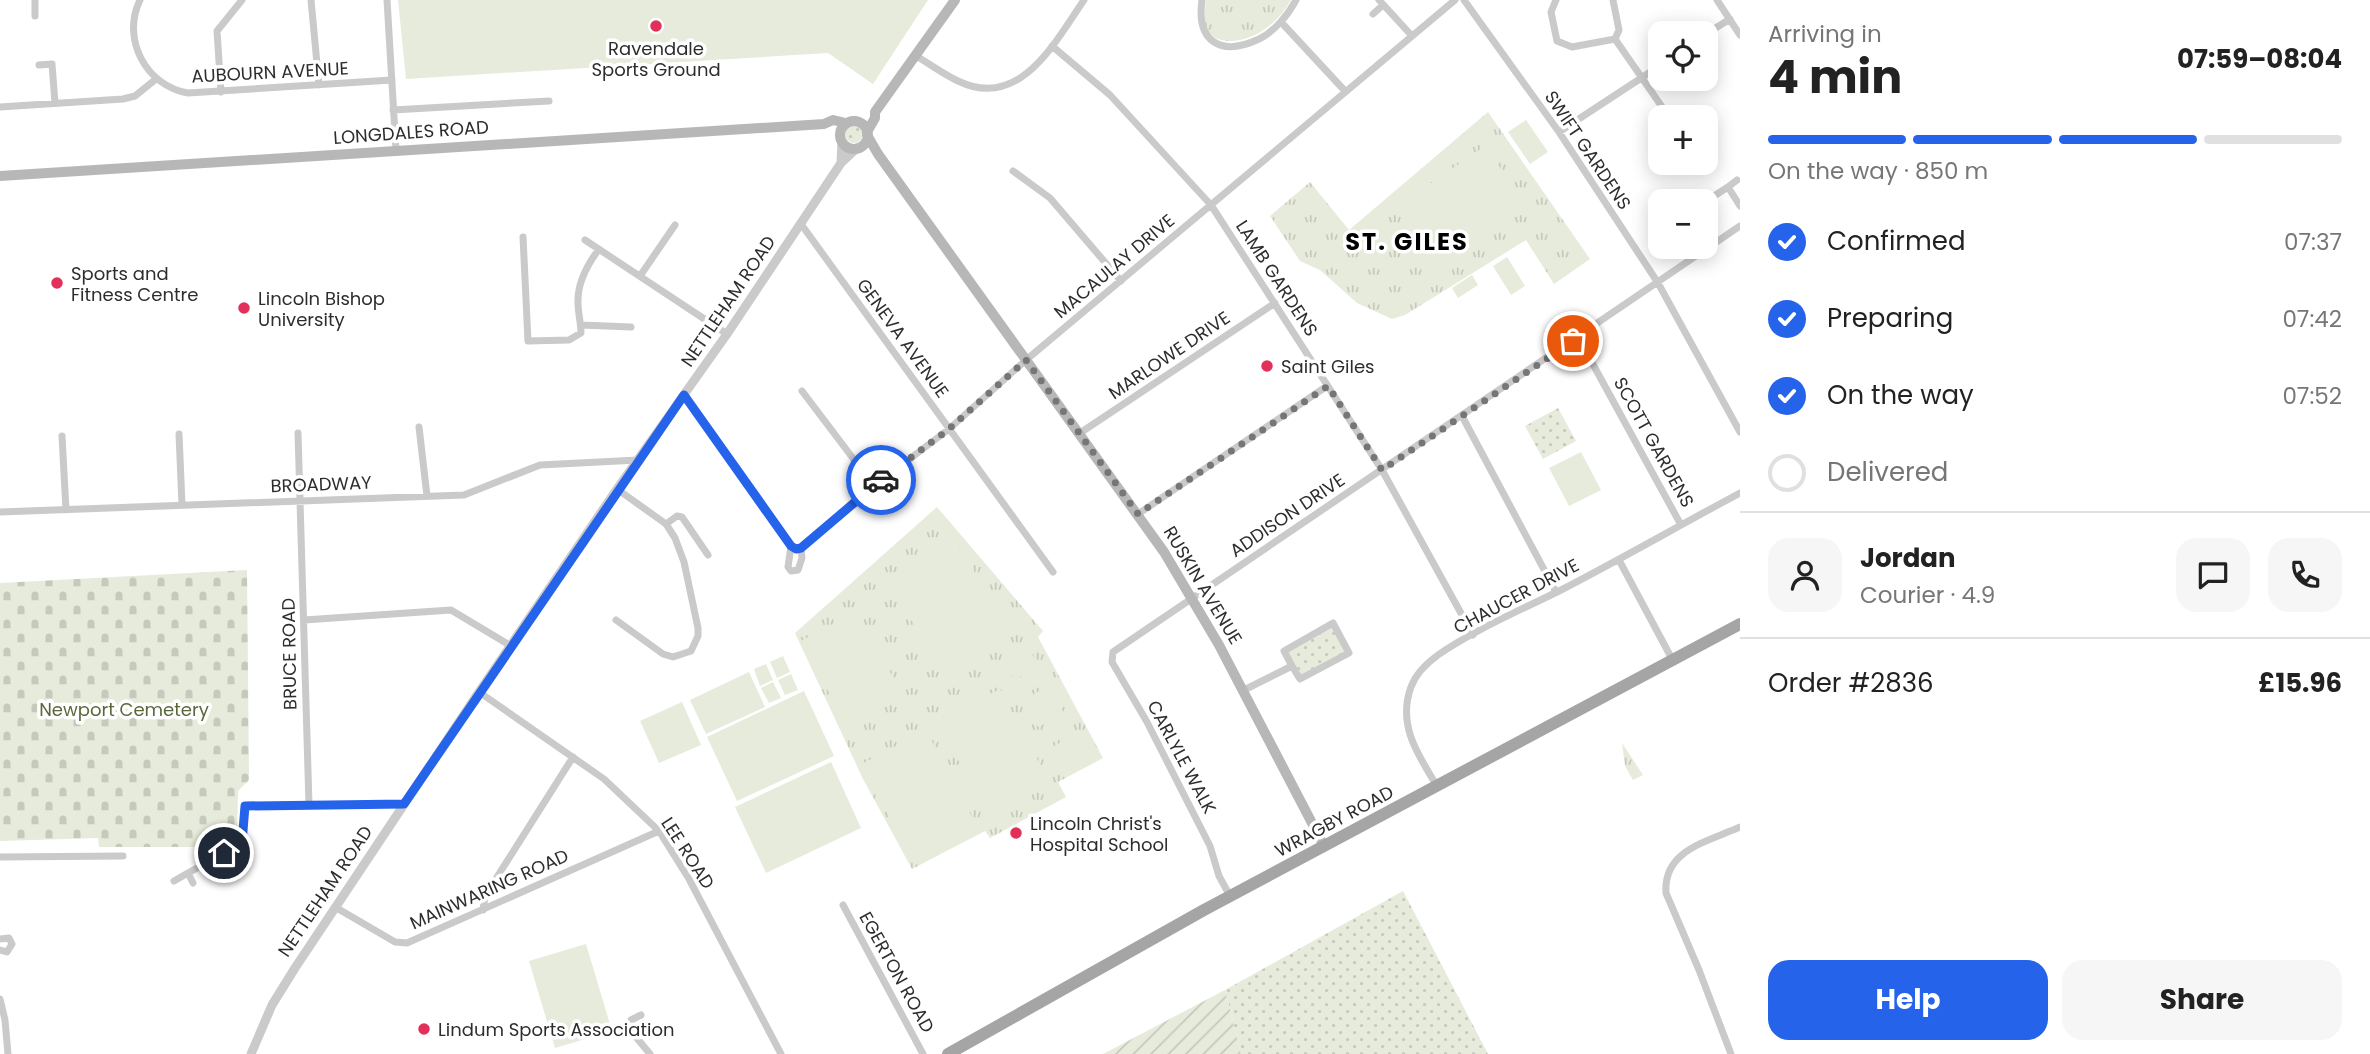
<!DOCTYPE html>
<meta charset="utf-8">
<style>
body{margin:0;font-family:Poppins,sans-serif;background:#f6f6f6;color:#222;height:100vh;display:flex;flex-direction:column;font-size:26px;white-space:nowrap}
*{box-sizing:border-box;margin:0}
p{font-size:23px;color:#767676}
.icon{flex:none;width:38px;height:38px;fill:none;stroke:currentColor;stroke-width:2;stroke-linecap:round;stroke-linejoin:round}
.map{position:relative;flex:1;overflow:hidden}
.panel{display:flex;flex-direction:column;background:#fff;width:630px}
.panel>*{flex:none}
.buttons{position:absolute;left:1648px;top:21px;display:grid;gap:14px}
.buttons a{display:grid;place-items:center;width:70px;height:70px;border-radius:14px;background:#fff;box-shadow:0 4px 18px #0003;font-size:35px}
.pin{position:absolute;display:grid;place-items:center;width:60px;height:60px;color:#fff;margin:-30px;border:4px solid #fff;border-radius:50%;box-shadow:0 2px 7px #0007}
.courier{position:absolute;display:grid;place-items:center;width:70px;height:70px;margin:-35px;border:5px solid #2563eb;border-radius:50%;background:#fff;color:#222;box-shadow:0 2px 9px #0007}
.head em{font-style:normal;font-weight:700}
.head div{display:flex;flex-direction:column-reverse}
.head{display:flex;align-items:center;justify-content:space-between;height:119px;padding:0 28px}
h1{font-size:46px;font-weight:700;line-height:52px}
.bar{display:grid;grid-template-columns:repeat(4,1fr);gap:10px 7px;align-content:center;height:84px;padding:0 28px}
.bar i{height:9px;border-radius:5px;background:#e0e0e0}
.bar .current{background:#2563eb}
.bar p{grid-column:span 4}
.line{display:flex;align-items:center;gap:18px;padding:0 28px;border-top:2px solid #e0e0e0}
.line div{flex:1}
.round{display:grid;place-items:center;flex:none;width:74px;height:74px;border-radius:21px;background:#f6f6f6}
ol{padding:0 28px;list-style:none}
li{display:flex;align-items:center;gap:21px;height:77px}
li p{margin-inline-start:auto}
li .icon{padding:7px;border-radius:50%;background:#2563eb;color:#fff;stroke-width:4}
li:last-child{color:#767676}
li i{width:38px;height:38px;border:4px solid #e0e0e0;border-radius:50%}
.cta{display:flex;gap:14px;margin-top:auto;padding:14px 28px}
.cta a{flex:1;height:80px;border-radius:21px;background:#2563eb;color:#fff;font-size:28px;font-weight:700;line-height:80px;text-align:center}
.cta a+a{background:#f6f6f6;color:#222}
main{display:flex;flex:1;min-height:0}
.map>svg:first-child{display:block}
</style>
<main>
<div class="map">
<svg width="1740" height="1054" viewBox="0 0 1740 1054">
<defs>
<pattern id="grass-dots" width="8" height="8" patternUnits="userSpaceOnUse" patternTransform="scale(1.75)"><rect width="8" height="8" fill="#e6ebdb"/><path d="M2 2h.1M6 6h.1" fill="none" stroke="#c6cabc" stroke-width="1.8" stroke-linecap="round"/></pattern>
<pattern id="cemetery-stones" width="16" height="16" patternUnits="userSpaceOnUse" patternTransform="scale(1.75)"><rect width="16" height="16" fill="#e6ebdb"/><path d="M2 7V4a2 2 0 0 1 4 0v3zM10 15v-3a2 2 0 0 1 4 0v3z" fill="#c6cabc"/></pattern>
<pattern id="park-tufts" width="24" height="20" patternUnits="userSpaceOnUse" patternTransform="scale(1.75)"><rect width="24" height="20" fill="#e6ebdb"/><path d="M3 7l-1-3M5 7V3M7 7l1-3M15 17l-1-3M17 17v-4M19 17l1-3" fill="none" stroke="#c6cabc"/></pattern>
<pattern id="garden-furrows" width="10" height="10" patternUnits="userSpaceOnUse" patternTransform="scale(1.75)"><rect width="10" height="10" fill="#e6ebdb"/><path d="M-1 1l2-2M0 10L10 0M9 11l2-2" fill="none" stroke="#c6cabc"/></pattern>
</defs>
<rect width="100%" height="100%" fill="#fff"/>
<path fill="url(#grass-dots)" d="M845 134a9 9 0 1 1 18 0a9 9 0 1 1-18 0Z
M1558 408 1576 441 1543 459 1525 426Z
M1333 623 1349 653 1300 679 1284 651Z
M1403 891 1488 1054H1241L1225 990Z"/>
<path fill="url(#cemetery-stones)" d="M247 570 249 780 238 791 237 836 220 847H99L98 838 0 841V583Z"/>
<path fill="url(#park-tufts)" d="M1206 0H1291C1278 23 1255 41 1229 41 1220 41 1210 37 1206 28 1203 19 1205 9 1206 0Z
M1488 112 1590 259 1554 284 1526 240 1405 315 1392 319 1357 303 1320 270 1300 261 1270 216 1310 182 1349 230Z
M937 507 1043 631 1038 637 1103 758 1058 782 1066 797 990 838 985 831 912 869 863 779 795 633Z
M1622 743 1643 775 1633 780 1625 766Z"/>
<path fill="url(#garden-furrows)" d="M1225 990 1241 1054H1103Z"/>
<path fill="#e6ebdb" d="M398 0H928L873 84 828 53 406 79Z
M1526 120 1548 152 1530 164 1508 132Z
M1485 146 1527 206 1436 268 1395 208Z
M1507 257 1525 286 1511 295 1493 266Z
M1472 275 1478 285 1458 298 1452 288Z
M1581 452 1601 490 1569 506 1549 468Z
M949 535 1013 627 948 673 883 580Z
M857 611 902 694 846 724 801 641Z
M1033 655 1039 667 1014 680 1008 668Z
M783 656 790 672 777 678 770 662Z
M766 664 773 680 760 686 754 669Z
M1041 671 1047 682 1022 695 1016 684Z
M749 672 765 707 706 734 690 700Z
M791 674 798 690 785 695 778 680Z
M773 682 781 698 769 703 761 688Z
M1049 686 1055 698 1030 712 1024 699Z
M1000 689 1050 783 988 816 938 722Z
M804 691 834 756 737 801 707 737Z
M682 702 701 745 659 763 640 721Z
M1058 702 1064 713 1038 727 1032 715Z
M1067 719 1074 731 1048 745 1041 733Z
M926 730 979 830 915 864 862 764Z
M1075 735 1082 747 1057 760 1050 748Z
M1083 751 1089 763 1064 775 1058 763Z
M831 762 861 828 766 873 735 807Z
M586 944 612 1031 555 1048 529 961Z"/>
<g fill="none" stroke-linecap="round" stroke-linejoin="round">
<path stroke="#cacaca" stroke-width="7" d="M140 0C121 39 146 86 188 93L392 80
M311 0 319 85
M387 0 396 150
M1202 0C1196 42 1221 57 1259 39 1274 32 1288 15 1296 0
M1379 0 1412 36
M1464 0 1559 132 1658 283 1740 432
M1556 0 1551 12 1557 41 1572 47 1615 39 1669 117
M1613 0 1619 30 1615 39
M1717 0 1740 35
M1373 14 1383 5
M35 16V0
M1281 22 1345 91
M1706 34 1730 19
M1052 46 1110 95 1211 205 1382 470 1473 635
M916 56C930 64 943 74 958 81 1020 111 1055 42 1084 0
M39 65 52 64 55 103
M221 92 217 31 242 0
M0 107 123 99 135 96 156 79
M393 110 549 101
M1559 132 1661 65
M1013 171 1050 198 1121 281
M1728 187 1737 180
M1714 196 1728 187 1740 206
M801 224 1053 572
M523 237 528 341 569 340 581 333C581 323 578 313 578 303 577 283 587 265 599 249
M585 240 727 334
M640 276 675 225
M581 325 631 327
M1578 337 1681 525
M802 391 874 486
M684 395 791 546 788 567 791 571 798 570 802 558 801 548
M1462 416 1556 592
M419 427 427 496
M298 433 309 805
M1080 433 1275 303
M179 434 182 505
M62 436 66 510
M0 512 464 495 540 465 638 460
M1138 514 1327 386
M666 524 677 516 682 517 708 555
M791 546 796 549 801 548 874 486 949 429 1026 360 1455 0
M1619 560 1672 659
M304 620 451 610 511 646
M616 620 663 654 673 657 691 651 698 636V628L684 562 675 538 666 524 617 489
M1244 690 1292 666 1300 679 1349 653 1333 623 1284 651 1292 666
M479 692 604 779 659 831 689 879 781 1054
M1437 786C1418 755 1397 725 1411 687 1416 673 1427 663 1438 655 1472 631 1523 609 1561 590 1621 559 1680 525 1740 493
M0 857 123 856
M174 881 188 873
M193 883 188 873 242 843 245 806 404 804
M1230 896 1219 876 1210 846 1147 722 1112 662 1113 652 1740 226
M843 905 923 1054
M335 907 395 942 407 943 659 831
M483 910 485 896 573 757
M0 939 9 938 12 944 7 952 0 950
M0 999 5 1020 8 1054
M641 1015 631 1020 636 1037 650 1054
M1731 1054 1699 970 1666 893C1663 850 1707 842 1740 827"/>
<path stroke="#cacaca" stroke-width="9" d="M841 163 842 142
M251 1054 272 1005 295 968 479 692 617 489 727 334 841 163 857 148"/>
<path stroke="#b7b7b7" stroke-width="10" d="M840 135a14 14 0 1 1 28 0a14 14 0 1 1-28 0Z
M867 132 875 118V112L955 0
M867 135 878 154 1164 552 1219 645 1324 846
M0 176 824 124 833 120 846 123"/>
<path stroke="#a5a5a5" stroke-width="12" d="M948 1054 1204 910 1740 624"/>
</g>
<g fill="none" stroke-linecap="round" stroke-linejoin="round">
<path stroke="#767676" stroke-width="7" stroke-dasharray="0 12.6" d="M881 480 949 429 1026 360 1138 514 1328 386 1382 470 1573 341"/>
<path stroke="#2563eb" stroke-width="9" d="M224 853 242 843 245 806 404 804 684 395 791 546 796 549 801 548 881 480"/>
</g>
<g fill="#e3305a" stroke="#fff" stroke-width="2.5">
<circle cx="656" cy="26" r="7"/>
<circle cx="57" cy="283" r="7"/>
<circle cx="244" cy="308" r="7"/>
<circle cx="1267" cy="366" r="7"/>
<circle cx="1016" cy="833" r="7"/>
<circle cx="424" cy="1029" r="7"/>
</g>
<g text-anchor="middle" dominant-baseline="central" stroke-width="7" stroke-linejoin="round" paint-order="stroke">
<g font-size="18" fill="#2d2d2d" stroke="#fff" text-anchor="start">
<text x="656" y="48" text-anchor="middle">Ravendale<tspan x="656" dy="21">Sports Ground</tspan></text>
<text x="71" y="273">Sports and<tspan x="71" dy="21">Fitness Centre</tspan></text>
<text x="258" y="298">Lincoln Bishop<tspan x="258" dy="21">University</tspan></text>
<text x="1281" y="366">Saint Giles</text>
<text x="1030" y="823">Lincoln Christ's<tspan x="1030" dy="21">Hospital School</tspan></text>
<text x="438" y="1029">Lindum Sports Association</text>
</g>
<g font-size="18" fill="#2d2d2d" stroke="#fff">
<text transform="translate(270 72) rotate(-3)">AUBOURN AVENUE</text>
<text transform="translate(411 132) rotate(-4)">LONGDALES ROAD</text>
<text transform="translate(1588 150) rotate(56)">SWIFT GARDENS</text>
<text transform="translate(1114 266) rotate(-40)">MACAULAY DRIVE</text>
<text transform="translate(1277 278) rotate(57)">LAMB GARDENS</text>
<text transform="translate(728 301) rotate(-56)">NETTLEHAM ROAD</text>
<text transform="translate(903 338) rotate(54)">GENEVA AVENUE</text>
<text transform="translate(1169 355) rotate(-34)">MARLOWE DRIVE</text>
<text transform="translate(1654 442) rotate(61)">SCOTT GARDENS</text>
<text transform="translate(321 484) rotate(-2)">BROADWAY</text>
<text transform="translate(1287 515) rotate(-34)">ADDISON DRIVE</text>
<text transform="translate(1203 585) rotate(59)">RUSKIN AVENUE</text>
<text transform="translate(1516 596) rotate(-28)">CHAUCER DRIVE</text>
<text transform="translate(289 654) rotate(-91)">BRUCE ROAD</text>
<text transform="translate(1182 757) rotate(62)">CARLYLE WALK</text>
<text transform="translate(1334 821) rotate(-28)">WRAGBY ROAD</text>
<text transform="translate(688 853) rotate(57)">LEE ROAD</text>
<text transform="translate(489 889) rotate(-24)">MAINWARING ROAD</text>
<text transform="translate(325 891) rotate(-56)">NETTLEHAM ROAD</text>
<text transform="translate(897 972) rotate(61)">EGERTON ROAD</text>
</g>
<g font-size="18" fill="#58683b" stroke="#fff">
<text x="124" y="709">Newport Cemetery</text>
</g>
<g font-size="24" font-weight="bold" letter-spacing="2" fill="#000" stroke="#fff">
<text x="1407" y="241">ST. GILES</text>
</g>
</g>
</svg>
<div class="buttons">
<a><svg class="icon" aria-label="locate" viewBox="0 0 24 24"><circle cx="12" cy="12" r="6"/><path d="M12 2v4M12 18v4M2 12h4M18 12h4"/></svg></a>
<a>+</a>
<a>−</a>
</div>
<div class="pin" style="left:1573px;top:341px;background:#ea580c"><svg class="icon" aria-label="bag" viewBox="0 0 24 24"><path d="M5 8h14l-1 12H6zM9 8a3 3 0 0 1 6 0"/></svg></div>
<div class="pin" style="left:224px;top:853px;background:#1f2937"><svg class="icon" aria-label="home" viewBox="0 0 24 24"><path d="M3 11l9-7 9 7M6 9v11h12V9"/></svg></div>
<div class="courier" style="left:881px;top:480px"><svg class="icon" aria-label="car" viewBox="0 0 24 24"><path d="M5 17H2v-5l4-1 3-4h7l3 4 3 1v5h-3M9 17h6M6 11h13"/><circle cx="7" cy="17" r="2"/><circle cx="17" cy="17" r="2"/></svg></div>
</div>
<section class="panel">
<div class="head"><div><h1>4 min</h1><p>Arriving in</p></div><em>07:59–08:04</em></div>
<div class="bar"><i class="current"></i><i class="current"></i><i class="current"></i><i></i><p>On the way · 850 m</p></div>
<ol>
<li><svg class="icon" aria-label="check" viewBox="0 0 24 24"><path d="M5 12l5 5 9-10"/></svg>Confirmed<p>07:37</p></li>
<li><svg class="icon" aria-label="check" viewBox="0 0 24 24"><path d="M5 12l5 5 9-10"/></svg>Preparing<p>07:42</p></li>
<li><svg class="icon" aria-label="check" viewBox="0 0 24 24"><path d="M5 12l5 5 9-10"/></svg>On the way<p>07:52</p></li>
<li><i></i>Delivered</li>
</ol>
<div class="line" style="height:126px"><a class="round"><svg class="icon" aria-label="person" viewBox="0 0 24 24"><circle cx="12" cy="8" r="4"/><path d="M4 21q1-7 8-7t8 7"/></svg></a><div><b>Jordan</b><p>Courier · 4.9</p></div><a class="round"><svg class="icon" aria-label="chat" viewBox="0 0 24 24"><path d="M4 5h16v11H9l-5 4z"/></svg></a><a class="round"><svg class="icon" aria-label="phone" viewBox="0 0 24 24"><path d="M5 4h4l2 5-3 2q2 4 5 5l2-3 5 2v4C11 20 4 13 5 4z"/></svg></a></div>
<div class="line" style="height:91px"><div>Order #2836</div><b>£15.96</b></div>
<div class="cta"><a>Help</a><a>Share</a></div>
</section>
</main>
